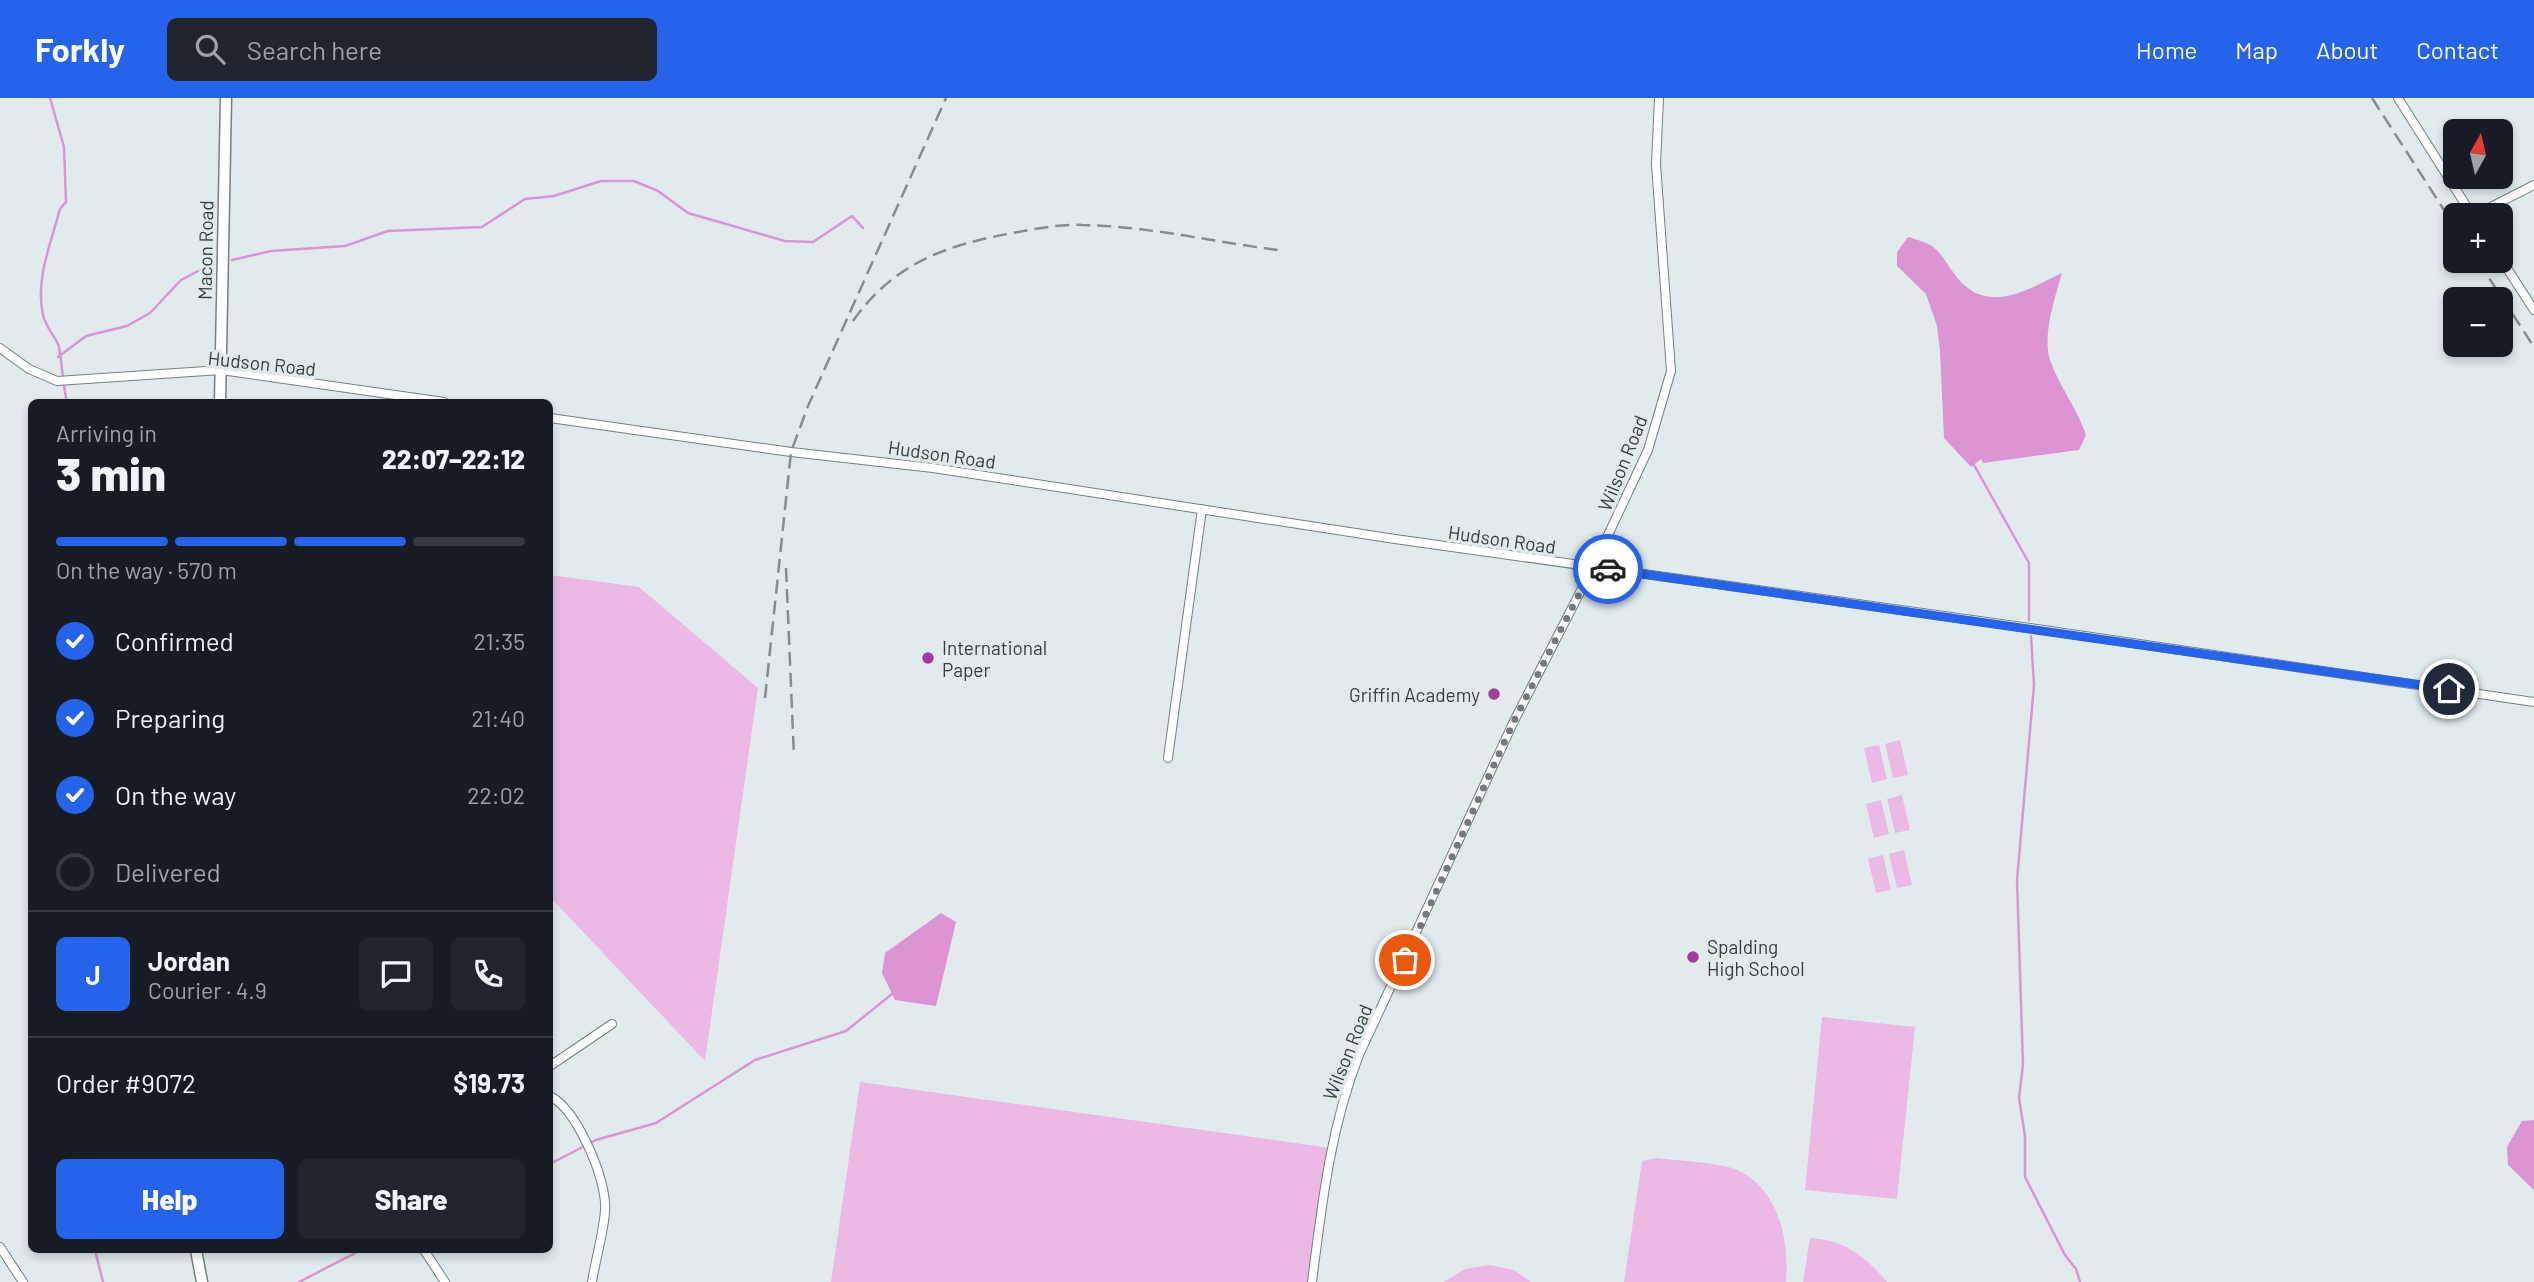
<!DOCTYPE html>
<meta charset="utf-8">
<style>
body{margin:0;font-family:Barlow,sans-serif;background:#20242c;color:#f1f3f6;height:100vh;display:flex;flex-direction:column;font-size:26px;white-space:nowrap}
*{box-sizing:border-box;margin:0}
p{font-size:23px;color:#9ea1a6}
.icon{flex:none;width:38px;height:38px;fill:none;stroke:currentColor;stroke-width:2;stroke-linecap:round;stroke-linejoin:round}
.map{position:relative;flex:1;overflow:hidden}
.drawer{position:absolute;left:28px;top:301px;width:525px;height:854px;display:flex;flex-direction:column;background:#171b24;border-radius:10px;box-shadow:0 4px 10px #0003}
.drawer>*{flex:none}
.needle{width:46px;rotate:8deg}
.buttons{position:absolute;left:2443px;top:21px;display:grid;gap:14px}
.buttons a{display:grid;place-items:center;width:70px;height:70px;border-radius:10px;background:#171b24;box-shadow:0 4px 10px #0003;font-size:35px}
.pin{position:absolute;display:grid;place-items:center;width:60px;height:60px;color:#fff;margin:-30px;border:4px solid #fff;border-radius:50%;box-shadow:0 2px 7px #0007}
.courier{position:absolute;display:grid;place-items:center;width:70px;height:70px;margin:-35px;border:5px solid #2563eb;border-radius:50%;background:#fff;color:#222;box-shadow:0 2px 9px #0007}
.summary em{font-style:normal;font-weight:800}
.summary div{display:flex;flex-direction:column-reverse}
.summary{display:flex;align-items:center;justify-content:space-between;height:119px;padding:0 28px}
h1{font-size:46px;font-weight:800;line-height:52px}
.bar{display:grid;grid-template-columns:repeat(4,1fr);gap:10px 7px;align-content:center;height:84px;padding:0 28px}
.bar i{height:9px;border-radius:5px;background:#363941}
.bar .on{background:#2563eb}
.bar p{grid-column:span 4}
.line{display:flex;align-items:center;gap:18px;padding:0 28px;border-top:2px solid #363941}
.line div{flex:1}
.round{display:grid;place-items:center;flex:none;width:74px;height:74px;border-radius:10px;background:#20242c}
ol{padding:0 28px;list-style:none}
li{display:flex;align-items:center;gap:21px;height:77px}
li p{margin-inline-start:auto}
li .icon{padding:7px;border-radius:50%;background:#2563eb;color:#fff;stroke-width:4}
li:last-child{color:#9ea1a6}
li i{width:38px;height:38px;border:4px solid #363941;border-radius:50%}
.action{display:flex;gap:14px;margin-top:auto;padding:14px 28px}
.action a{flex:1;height:80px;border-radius:10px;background:#2563eb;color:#fff;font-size:28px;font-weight:800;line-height:80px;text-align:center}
.action a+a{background:#20242c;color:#f1f3f6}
header{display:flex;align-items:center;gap:42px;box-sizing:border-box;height:98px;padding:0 35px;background:#2563eb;color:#fff}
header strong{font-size:33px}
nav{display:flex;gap:38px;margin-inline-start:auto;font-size:24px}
.search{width:490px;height:63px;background:#20242c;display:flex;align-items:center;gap:18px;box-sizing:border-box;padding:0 24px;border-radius:10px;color:#9ea1a6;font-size:26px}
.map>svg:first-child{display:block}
</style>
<header>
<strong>Forkly</strong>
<div class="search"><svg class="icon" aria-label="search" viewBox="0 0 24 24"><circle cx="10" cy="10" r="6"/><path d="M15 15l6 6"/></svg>Search here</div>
<nav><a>Home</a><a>Map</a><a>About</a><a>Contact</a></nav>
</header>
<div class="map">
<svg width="2534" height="1184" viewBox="0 0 2534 1184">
<rect width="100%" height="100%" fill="#e1ebed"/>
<path fill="#ebb9e4" d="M550 477 639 489 758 590 705 963 550 799Z
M1900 642 1908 677 1893 680 1885 646Z
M1879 647 1887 681 1872 685 1864 650Z
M1902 697 1910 732 1895 735 1887 701Z
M1881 702 1889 736 1874 740 1866 706Z
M1904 752 1912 787 1897 790 1889 756Z
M1883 757 1891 792 1876 795 1868 761Z
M1822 919 1915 929 1897 1101 1805 1092Z
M860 984 1331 1050 1311 1184H831Z
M1657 1060C1679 1063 1718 1064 1737 1072 1780 1092 1789 1143 1786 1184H1624L1642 1063Z
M1810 1140C1845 1142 1865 1158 1887 1184H1803Z
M1490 1167 1514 1172 1531 1184H1444L1465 1171Z"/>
<path fill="#dc94d3" d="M1908 139C1941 148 1936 152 1956 178 1986 218 2027 192 2062 175 2055 200 2042 237 2050 262 2059 288 2077 310 2086 337L2079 352 1983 365 1981 361 1971 369 1944 340 1940 253 1937 228 1926 196 1897 168V154Z
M941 815 956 824 936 908 895 902 882 875 885 855Z
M2534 1022V1092L2508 1067 2507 1049 2522 1023Z"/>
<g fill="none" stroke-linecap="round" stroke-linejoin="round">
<path stroke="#dc94d3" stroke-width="2.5" d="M50 0 64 49 66 104 60 111C51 145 35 182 43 217 46 229 53 236 58 246 61 253 63 290 67 304
M232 162 271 153 345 148 388 133 482 129 525 101 554 98 601 83H634L658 93 688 115 785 143 813 144 852 118 863 130
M58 259 86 238 127 228 150 215 181 182 198 173
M1974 367 2029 465V522
M2031 538 2034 587 2017 782 2023 967 2019 1000 2025 1038V1079L2065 1157 2076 1171 2080 1184
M550 1066 596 1042 656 1025 755 962 846 933 892 896
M95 1152 103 1184
M299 1184 361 1152"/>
<defs>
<path id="minor" d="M2398 0 2472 117
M2475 117 2534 87
M2501 161 2534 212
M0 250 29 271 57 283 221 272 444 304
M550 320 791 354 933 370 1395 441 2037 531 2534 604
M1168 660 1202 411
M550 968 612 926
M550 998C577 1012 602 1073 605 1104 607 1122 595 1163 592 1184
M0 1149 23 1184
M424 1152 445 1184
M1312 1184C1322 1106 1330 1031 1359 957L1514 623 1593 469 1648 352 1671 273 1656 66 1659 0"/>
<path id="secondary" d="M220 304 226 0
M196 1152 202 1184"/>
</defs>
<use href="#minor" stroke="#768081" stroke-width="10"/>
<use href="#secondary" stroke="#768081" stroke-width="13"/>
<use href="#minor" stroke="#fff" stroke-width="8"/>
<use href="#secondary" stroke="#fff" stroke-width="10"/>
<path stroke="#878d8f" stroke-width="2.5" stroke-dasharray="14 7" stroke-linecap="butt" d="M2372 0 2455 129
M2478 163 2534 249
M853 223C894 165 946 147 1013 135 1035 131 1058 126 1082 127 1147 128 1214 144 1278 152
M786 470 794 659
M765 600 791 354 808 308 946 0"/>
</g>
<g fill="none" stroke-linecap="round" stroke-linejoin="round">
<path stroke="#747a7b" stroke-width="7" stroke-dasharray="0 12.6" d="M1405 862 1514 623 1593 469 1608 471"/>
<path stroke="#2563eb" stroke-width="9" d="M1608 471 2449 591"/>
</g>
<g fill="#a53b9d" stroke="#e1ebed" stroke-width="2.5">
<circle cx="928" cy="560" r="7"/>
<circle cx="1494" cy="596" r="7"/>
<circle cx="1693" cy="859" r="7"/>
</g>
<g text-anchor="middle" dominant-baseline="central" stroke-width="7" stroke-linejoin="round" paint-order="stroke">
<g font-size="19" fill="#393d3e" stroke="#e1ebed">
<text transform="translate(205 152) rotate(-89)">Macon Road</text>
<text transform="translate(262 265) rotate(6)">Hudson Road</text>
<text transform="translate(942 356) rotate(8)">Hudson Road</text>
<text transform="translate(1622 365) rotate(-68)">Wilson Road</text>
<text transform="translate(1502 441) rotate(8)">Hudson Road</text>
<text transform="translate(1347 954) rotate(-68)">Wilson Road</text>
</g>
<g font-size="19" fill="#393d3e" stroke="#e1ebed" text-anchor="start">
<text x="942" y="549">International<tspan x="942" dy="22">Paper</tspan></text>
<text x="1480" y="596" text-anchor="end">Griffin Academy</text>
<text x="1707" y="848">Spalding<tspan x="1707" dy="22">High School</tspan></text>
</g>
</g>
</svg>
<div class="buttons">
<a><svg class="needle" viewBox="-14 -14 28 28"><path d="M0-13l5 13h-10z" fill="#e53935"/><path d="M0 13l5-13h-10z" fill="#9ea1a6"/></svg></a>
<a>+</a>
<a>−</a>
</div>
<div class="pin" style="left:1405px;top:862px;background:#ea580c"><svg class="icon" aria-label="bag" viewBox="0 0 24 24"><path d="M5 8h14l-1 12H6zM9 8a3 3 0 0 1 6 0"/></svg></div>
<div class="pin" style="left:2449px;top:591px;background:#1f2937"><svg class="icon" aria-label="home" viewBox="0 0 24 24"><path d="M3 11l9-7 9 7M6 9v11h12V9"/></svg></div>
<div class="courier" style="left:1608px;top:471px"><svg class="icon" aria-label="car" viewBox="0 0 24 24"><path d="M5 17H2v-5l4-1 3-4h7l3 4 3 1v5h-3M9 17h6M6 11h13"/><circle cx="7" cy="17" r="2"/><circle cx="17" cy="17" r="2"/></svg></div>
<section class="drawer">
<div class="summary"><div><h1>3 min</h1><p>Arriving in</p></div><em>22:07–22:12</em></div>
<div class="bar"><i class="on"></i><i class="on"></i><i class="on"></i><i></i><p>On the way · 570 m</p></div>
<ol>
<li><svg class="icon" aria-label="check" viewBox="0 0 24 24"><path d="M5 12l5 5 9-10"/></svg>Confirmed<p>21:35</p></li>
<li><svg class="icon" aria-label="check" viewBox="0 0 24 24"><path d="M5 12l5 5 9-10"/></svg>Preparing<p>21:40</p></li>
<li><svg class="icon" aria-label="check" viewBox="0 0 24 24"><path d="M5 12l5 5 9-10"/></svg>On the way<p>22:02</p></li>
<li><i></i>Delivered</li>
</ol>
<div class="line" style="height:126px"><b class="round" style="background:#2563eb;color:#fff">J</b><div><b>Jordan</b><p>Courier · 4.9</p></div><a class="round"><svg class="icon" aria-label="chat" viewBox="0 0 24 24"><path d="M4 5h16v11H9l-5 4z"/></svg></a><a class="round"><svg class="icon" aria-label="phone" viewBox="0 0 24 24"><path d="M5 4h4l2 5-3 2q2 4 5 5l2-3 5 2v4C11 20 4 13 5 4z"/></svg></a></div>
<div class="line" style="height:91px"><div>Order #9072</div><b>$19.73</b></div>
<div class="action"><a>Help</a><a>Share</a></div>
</section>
</div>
